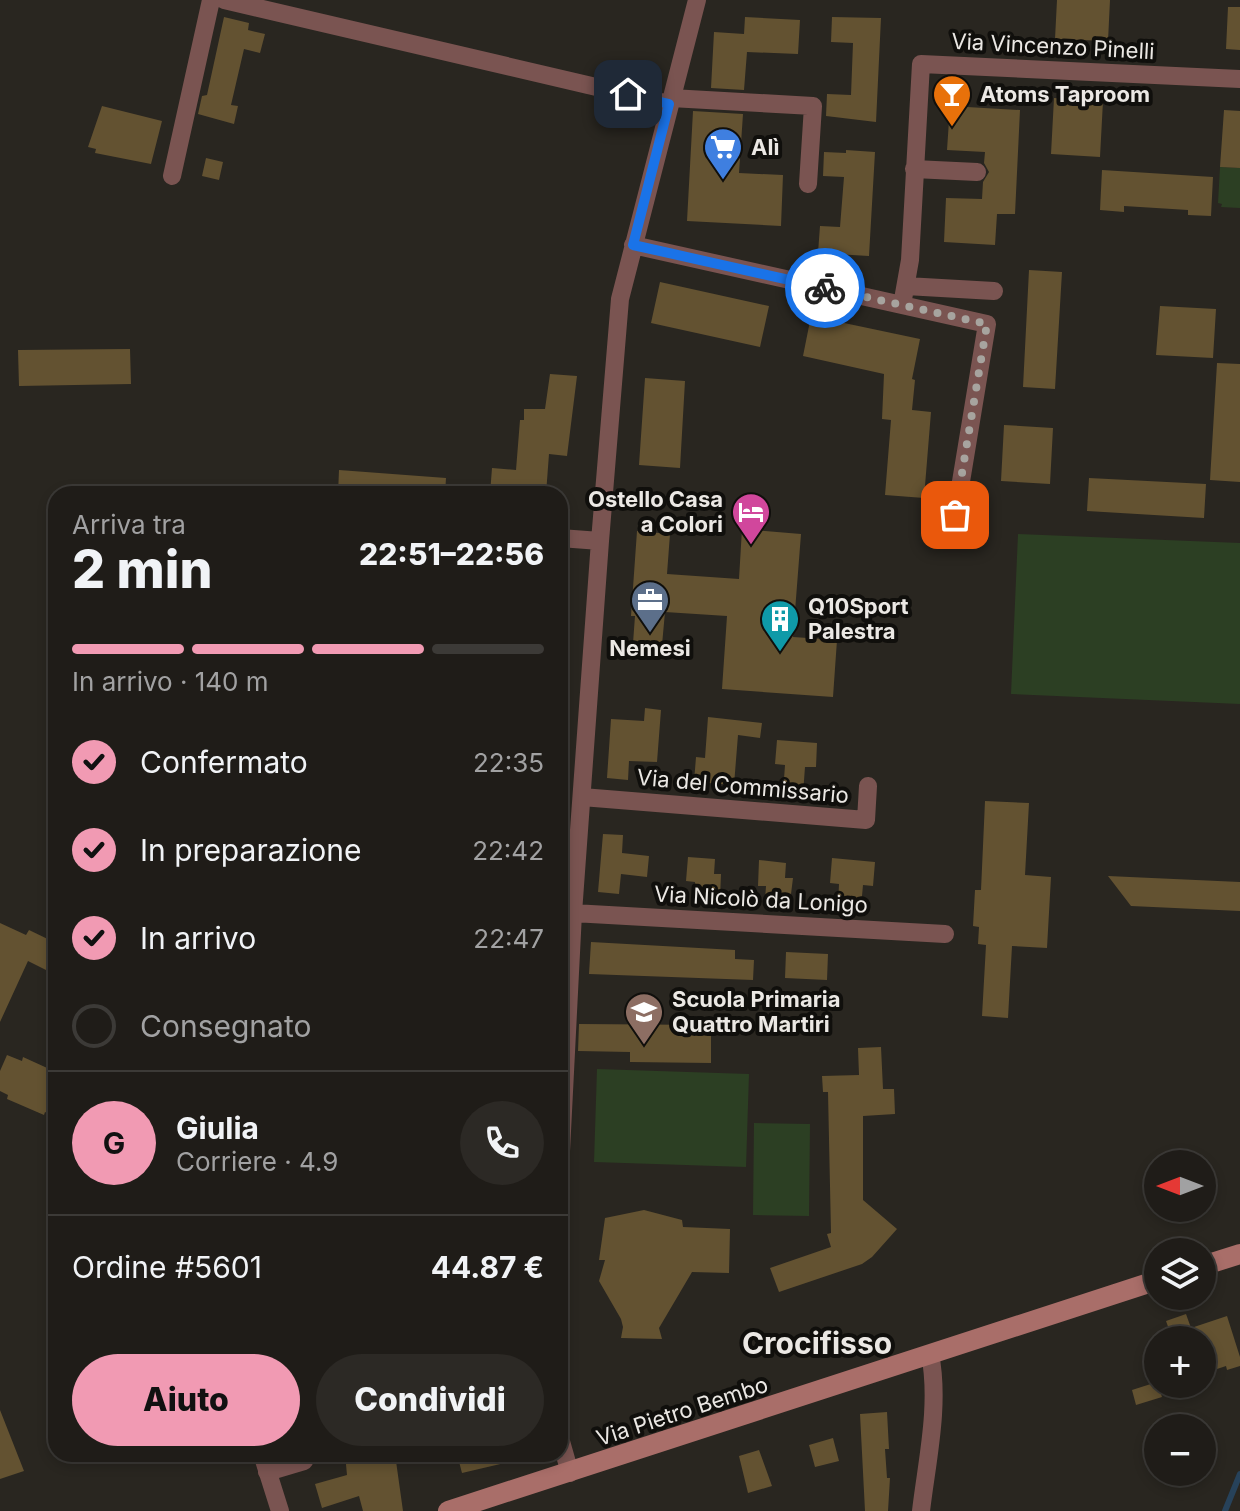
<!DOCTYPE html>
<html lang="it">
<meta charset="utf-8">
<style>
body{margin:0;font-family:Inter,sans-serif;background:#2c2925;color:#f1f3f6;height:100vh;display:flex;flex-direction:column;font-size:30px;white-space:nowrap}
*{box-sizing:border-box;margin:0}
p{font-size:26px;color:#a1a1a2}
.icon{flex:none;width:44px;height:44px;fill:none;stroke:currentColor;stroke-width:2;stroke-linecap:round;stroke-linejoin:round}
.map{position:relative;flex:1;overflow:hidden}
.sheet{position:absolute;left:48px;top:486px;width:520px;height:976px;display:flex;flex-direction:column;background:#1f1c18;border-radius:24px;box-shadow:0 4px 12px #0003,0 0 0 2px #3c3a37}
.sheet>*{flex:none}
.needle{width:52px;rotate:270deg}
.tools{position:absolute;left:1144px;top:1150px;display:grid;gap:16px}
.tools a{display:grid;place-items:center;width:72px;height:72px;border-radius:50%;background:#1f1c18;box-shadow:0 4px 12px #0003,0 0 0 2px #3c3a37;font-size:40px}
.pin{position:absolute;display:grid;place-items:center;width:68px;height:68px;color:#fff;margin:-34px;border-radius:16px;box-shadow:0 4px 12px #0006}
.courier{position:absolute;display:grid;place-items:center;width:80px;height:80px;margin:-40px;border:6px solid #1a73e8;border-radius:50%;background:#fff;color:#222;box-shadow:0 2px 10px #0007}
.head em{font-style:normal;font-weight:800}
.head div{display:flex;flex-direction:column-reverse}
.head{display:flex;align-items:center;justify-content:space-between;height:136px;padding:0 24px}
h1{font-size:52px;font-weight:800;line-height:60px}
.bar{display:grid;grid-template-columns:repeat(4,1fr);gap:12px 8px;align-content:center;height:96px;padding:0 24px}
.bar i{height:10px;border-radius:6px;background:#3c3a37}
.bar .active{background:#f19ab3}
.bar p{grid-column:span 4}
.line{display:flex;align-items:center;gap:20px;padding:0 24px;border-top:2px solid #3c3a37}
.line div{flex:1}
.round{display:grid;place-items:center;flex:none;width:84px;height:84px;border-radius:42px;background:#2c2925}
ol{padding:0 24px;list-style:none}
li{display:flex;align-items:center;gap:24px;height:88px}
li p{margin-inline-start:auto}
li .icon{padding:8px;border-radius:50%;background:#f19ab3;color:#111;stroke-width:4}
li:last-child{color:#a1a1a2}
li i{width:44px;height:44px;border:4px solid #3c3a37;border-radius:50%}
.primary-button{display:flex;gap:16px;margin-top:auto;padding:16px 24px}
.primary-button a{flex:1;height:92px;border-radius:48px;background:#f19ab3;color:#111;font-size:32px;font-weight:800;line-height:92px;text-align:center}
.primary-button a+a{background:#2c2925;color:#f1f3f6}
.map>svg:first-child{display:block}
</style>
<div class="map">
<svg width="1240" height="1511" viewBox="0 0 1240 1511">
<rect width="100%" height="100%" fill="#292620"/>
<path fill="#2c3f23" d="M1220 167 1240 168V208L1221 207 1222 204 1218 203Z
M1018 534 1240 543V704L1011 694Z
M597 1069 749 1074 746 1167 594 1162Z
M754 1123 810 1124 809 1216 753 1215Z"/>
<g fill="none" stroke-linecap="round" stroke-linejoin="round">
<path stroke="#27425a" stroke-width="6" d="M1225 1511 1240 1474"/>
</g>
<path fill="#635231" d="M1057 0H1110L1108 41 1055 39Z
M1228 7H1240V50L1226 49Z
M224 17 249 23 248 30 265 34 260 53 244 49 231 105 238 106 234 124 198 114 202 96 207 95Z
M745 17 800 20 798 54 747 52 744 90 711 88 714 32 744 34Z
M832 17 881 18 876 122 826 116 827 94 851 95 853 43 831 42Z
M1054 98 1103 101 1100 157 1051 154Z
M102 106 162 121 151 164 95 153 96 149 88 147Z
M950 106 1020 110 1015 214H997L995 245 944 242 946 198 982 199 983 182 989 172 984 163 985 152 947 150Z
M1224 110 1240 111V168L1220 167Z
M693 111 743 114 739 173 783 175 781 226 687 221Z
M846 150 875 152 869 256 818 253 820 226 840 227 844 177 823 176 824 152 846 153Z
M206 158 223 162 219 180 202 176Z
M1102 170 1213 177 1211 216 1188 215V210L1124 206V212L1100 210Z
M1029 270 1062 272 1055 389 1023 387Z
M660 282 769 306 760 347 651 323Z
M1160 306 1216 309 1213 358 1156 355Z
M811 316 920 339 912 379 915 380 912 410 931 412 924 498 885 495 891 420 882 419 884 374 803 356Z
M130 349 131 384 19 386 18 350Z
M1217 363 1240 364V482L1210 480Z
M550 374 577 376 567 456 549 454 546 494H490L492 468 516 470 520 420H524V409H545Z
M645 378 685 381 680 468 639 465Z
M1004 425 1053 428 1050 484 1001 481Z
M339 470 446 478 445 494H338Z
M1089 478 1206 484 1204 518 1087 511Z
M742 529 801 534 793 637 837 640 833 697 722 689 727 616 665 612 662 645 633 643 635 616H631L637 531 670 534 667 574 739 579Z
M645 708 661 710 657 762 629 761 628 780 607 778 611 719 644 721Z
M708 717 762 723 760 738 738 735 734 785 694 782 696 757 705 758Z
M777 740 817 743 816 767H805L803 794 783 793 785 765 775 764Z
M985 801 1029 803 1025 875 1051 877 1047 948 1012 946 1008 1018 982 1016 986 945 978 944 979 927 973 926 975 890H981Z
M603 834 623 835 622 853 649 856 647 877 621 874 619 894 598 892Z
M688 857 715 859 714 874H721L720 898 694 896 695 882 686 881Z
M832 858 875 862 873 886 863 885 861 907 838 905 839 884 830 883Z
M759 860 786 863 785 878H793L790 902 765 900 766 886H758Z
M1108 876 1240 882V911L1131 906Z
M0 923 26 935 29 930 56 943V949L46 970 28 961 0 1022Z
M591 942 735 950V959L754 960 753 980 589 974Z
M786 952 828 954 827 980 785 978Z
M579 1024 711 1025V1063L630 1062V1052L578 1051Z
M881 1047 883 1089H894L895 1114 863 1116V1200L897 1229 872 1257 862 1264 779 1292 770 1268 831 1247 827 1234 831 1233 828 1092H823L822 1076 859 1075 858 1048Z
M7 1055 22 1061 23 1057 56 1072V1117L45 1112 44 1115 7 1099 8 1095 0 1091V1071Z
M644 1210 682 1220 683 1227 730 1229 729 1273 692 1272 659 1328 662 1339 621 1338 623 1327 621 1319 599 1281 605 1260H599L605 1218Z
M1186 1314 1191 1328 1227 1316 1240 1357V1366L1227 1370 1226 1366 1202 1374V1340H1164L1163 1337 1171 1335 1166 1321Z
M1157 1382 1162 1397 1136 1405 1132 1390Z
M0 1410 24 1471 0 1479Z
M887 1412 889 1449H885L887 1478H890L888 1511H865L860 1414Z
M833 1438 839 1461 815 1467 809 1445Z
M759 1450 772 1486 748 1493 739 1456Z
M345 1454H395L403 1511H363L359 1496 322 1508 315 1484 347 1475Z
M457 1454H517L518 1460 462 1473Z"/>
<g fill="none" stroke-linecap="round" stroke-linejoin="round">
<path stroke="#7a5451" stroke-width="18" d="M224 0 669 104
M671 98 813 106 808 184
M914 169 977 172
M172 176 211 0
M633 245 987 324 955 518
M906 286 994 291
M902 305 910 260 921 64 1240 79
M560 538 600 541
M582 797 866 820 868 786
M573 913 945 934
M560 1171 573 913 600 541 620 299 697 0
M560 1438 570 1473
M262 1454 280 1511
M267 1472 304 1461 308 1454
M921 1511C927 1460 940 1405 930 1354"/>
<path stroke="#a96e69" stroke-width="20" d="M1202 1266 1240 1254
M448 1511 1158 1280"/>
</g>
<g fill="none" stroke-linecap="round" stroke-linejoin="round">
<path stroke="#a7a49f" stroke-width="8" stroke-dasharray="0 14.4" d="M825 288 987 324 955 515"/>
<path stroke="#1a73e8" stroke-width="10" d="M628 94 669 104 633 245 825 288"/>
</g>
<defs>
<symbol id="bar-pin" viewBox="-11 -11 22 30"><path d="M0 17L-7.5 6A9.5 9.5 0 1 1 7.5 6Z" fill="#e8710a" stroke="#100f0c"/><path d="M-6-5H6L.8 .8V4.5H3.5V6h-7V4.5H-.8V.8Z" fill="#fff"/></symbol>
<symbol id="supermarket-pin" viewBox="-11 -11 22 30"><path d="M0 17L-7.5 6A9.5 9.5 0 1 1 7.5 6Z" fill="#3f7fe0" stroke="#100f0c"/><path d="M-6-5.5h2.5l.6 2H6L4.5 2H-2.5L-4.4-4H-6ZM-1.5 3.2a1.3 1.3 0 1 0 .1 0ZM3 3.2a1.3 1.3 0 1 0 .1 0Z" fill="#fff"/></symbol>
<symbol id="hotel-pin" viewBox="-11 -11 22 30"><path d="M0 17L-7.5 6A9.5 9.5 0 1 1 7.5 6Z" fill="#d1479c" stroke="#100f0c"/><path d="M-6-4.5h1.5V1H6V5H4.5V3h-9V5H-6ZM-4 0a1.8 1.8 0 1 1 3.6 0ZM.5 0V-2.5h3Q6-2.5 6 0Z" fill="#fff"/></symbol>
<symbol id="office-pin" viewBox="-11 -11 22 30"><path d="M0 17L-7.5 6A9.5 9.5 0 1 1 7.5 6Z" fill="#5c6f8a" stroke="#100f0c"/><path d="M-6-3h4V-5.5h4V-3h4V5H-6ZM-1-4.5V-3h2v-1.5ZM-6 0V1H6V0Z" fill="#fff"/></symbol>
<symbol id="building-pin" viewBox="-11 -11 22 30"><path d="M0 17L-7.5 6A9.5 9.5 0 1 1 7.5 6Z" fill="#0f9aa8" stroke="#100f0c"/><path d="M-4-6H4V6H1V3H-1V6H-4ZM-2.5-4.3h1.7v1.8h-1.7ZM.8-4.3h1.7v1.8H.8ZM-2.5-1h1.7V.8h-1.7ZM.8-1h1.7V.8H.8Z" fill="#fff"/></symbol>
<symbol id="school-pin" viewBox="-11 -11 22 30"><path d="M0 17L-7.5 6A9.5 9.5 0 1 1 7.5 6Z" fill="#8d6e63" stroke="#100f0c"/><path d="M0-5L7-2L0 1L-7-2ZM-4 1L0 2.5L4 1V4Q0 6-4 4Z" fill="#fff"/></symbol>
</defs>
<g fill-rule="evenodd">
<use href="#bar-pin" x="930" y="72" width="44" height="60"/>
<use href="#supermarket-pin" x="701" y="125" width="44" height="60"/>
<use href="#hotel-pin" x="729" y="490" width="44" height="60"/>
<use href="#office-pin" x="628" y="578" width="44" height="60"/>
<use href="#building-pin" x="758" y="597" width="44" height="60"/>
<use href="#school-pin" x="622" y="990" width="44" height="60"/>
</g>
<g text-anchor="middle" dominant-baseline="central" stroke-width="8" stroke-linejoin="round" paint-order="stroke">
<g font-size="22" fill="#ebe8e4" stroke="#100f0c">
<text transform="translate(1053 46) rotate(3)">Via Vincenzo Pinelli</text>
<text transform="translate(743 786) rotate(5)">Via del Commissario</text>
<text transform="translate(761 899) rotate(3)">Via Nicolò da Lonigo</text>
<text transform="translate(682 1411) rotate(-18)">Via Pietro Bembo</text>
</g>
<g font-size="22" font-weight="bold" fill="#ebe8e4" stroke="#100f0c" text-anchor="start">
<text x="980" y="94">Atoms Taproom</text>
<text x="751" y="147">Alì</text>
<text x="723" y="499" text-anchor="end">Ostello Casa<tspan x="723" dy="25">a Colori</tspan></text>
<text x="808" y="606">Q10Sport<tspan x="808" dy="25">Palestra</tspan></text>
<text x="650" y="648" text-anchor="middle">Nemesi</text>
<text x="672" y="999">Scuola Primaria<tspan x="672" dy="25">Quattro Martiri</tspan></text>
</g>
<g font-size="30" font-weight="bold" fill="#ebe8e4" stroke="#100f0c">
<text x="817" y="1343">Crocifisso</text>
</g>
</g>
</svg>
<div class="tools">
<a><svg class="needle" viewBox="-14 -14 28 28"><path d="M0-13l5 13h-10z" fill="#e53935"/><path d="M0 13l5-13h-10z" fill="#a1a1a2"/></svg></a>
<a><svg class="icon" aria-label="layers" viewBox="0 0 24 24"><path d="M12 4l9 5-9 5-9-5zM3 14l9 5 9-5"/></svg></a>
<a>+</a>
<a>−</a>
</div>
<div class="pin" style="left:955px;top:515px;background:#ea580c"><svg class="icon" aria-label="bag" viewBox="0 0 24 24"><path d="M5 8h14l-1 12H6zM9 8a3 3 0 0 1 6 0"/></svg></div>
<div class="pin" style="left:628px;top:94px;background:#1f2937"><svg class="icon" aria-label="home" viewBox="0 0 24 24"><path d="M3 11l9-7 9 7M6 9v11h12V9"/></svg></div>
<div class="courier" style="left:825px;top:288px"><svg class="icon" aria-label="bike" viewBox="0 0 24 24"><circle cx="6" cy="16" r="4"/><circle cx="18" cy="16" r="4"/><path d="M6 16l4-8h5l3 8M10 8l3 8H6M13 5h3"/></svg></div>
<section class="sheet">
<div class="head"><div><h1>2 min</h1><p>Arriva tra</p></div><em>22:51–22:56</em></div>
<div class="bar"><i class="active"></i><i class="active"></i><i class="active"></i><i></i><p>In arrivo · 140 m</p></div>
<ol>
<li><svg class="icon" aria-label="check" viewBox="0 0 24 24"><path d="M5 12l5 5 9-10"/></svg>Confermato<p>22:35</p></li>
<li><svg class="icon" aria-label="check" viewBox="0 0 24 24"><path d="M5 12l5 5 9-10"/></svg>In preparazione<p>22:42</p></li>
<li><svg class="icon" aria-label="check" viewBox="0 0 24 24"><path d="M5 12l5 5 9-10"/></svg>In arrivo<p>22:47</p></li>
<li><i></i>Consegnato</li>
</ol>
<div class="line" style="height:144px"><b class="round" style="background:#f19ab3;color:#111">G</b><div><b>Giulia</b><p>Corriere · 4.9</p></div><a class="round"><svg class="icon" aria-label="phone" viewBox="0 0 24 24"><path d="M5 4h4l2 5-3 2q2 4 5 5l2-3 5 2v4C11 20 4 13 5 4z"/></svg></a></div>
<div class="line" style="height:104px"><div>Ordine #5601</div><b>44.87 €</b></div>
<div class="primary-button"><a>Aiuto</a><a>Condividi</a></div>
</section>
</div>
